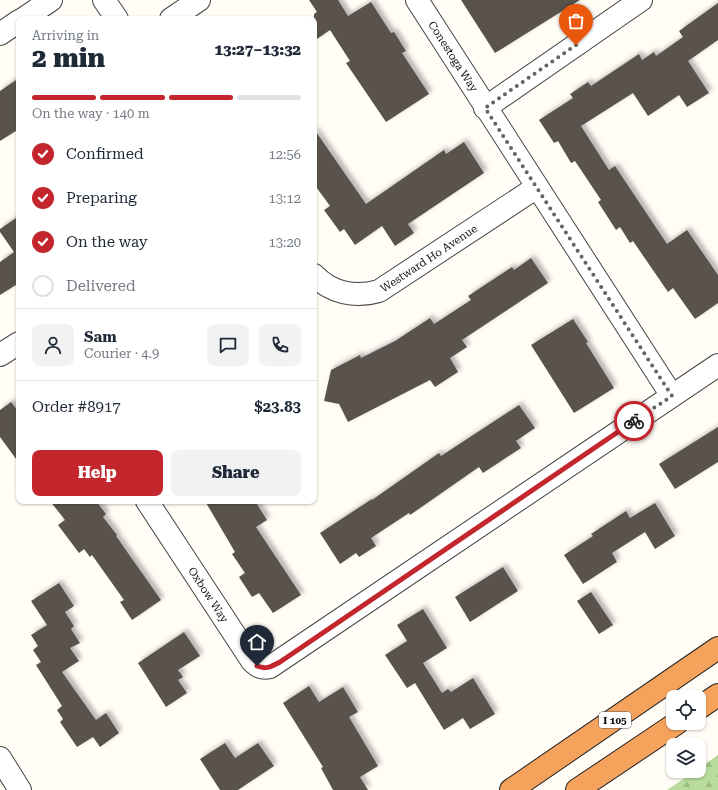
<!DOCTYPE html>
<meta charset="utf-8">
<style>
body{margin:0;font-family:"Roboto Serif",serif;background:#f2f2f3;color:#1f2937;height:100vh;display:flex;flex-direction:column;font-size:15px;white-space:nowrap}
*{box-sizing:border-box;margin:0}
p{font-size:13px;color:#747a83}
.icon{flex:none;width:22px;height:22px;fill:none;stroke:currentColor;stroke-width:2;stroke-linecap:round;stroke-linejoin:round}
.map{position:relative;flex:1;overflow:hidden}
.panel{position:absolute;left:16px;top:16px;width:301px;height:488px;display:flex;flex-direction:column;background:#fff;border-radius:8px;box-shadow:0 1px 3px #0004}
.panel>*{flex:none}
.tools{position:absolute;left:666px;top:690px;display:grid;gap:8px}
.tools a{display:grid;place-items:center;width:40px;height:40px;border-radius:8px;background:#fff;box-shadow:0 1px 3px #0004;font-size:20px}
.pin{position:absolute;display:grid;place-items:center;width:34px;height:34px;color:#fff;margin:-41px -17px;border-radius:50% 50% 50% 0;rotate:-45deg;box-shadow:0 0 4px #0007}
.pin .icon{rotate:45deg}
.courier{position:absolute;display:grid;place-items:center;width:40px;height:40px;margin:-20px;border:3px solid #c4262e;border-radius:50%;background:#fff;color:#222;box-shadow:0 1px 5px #0007}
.summary em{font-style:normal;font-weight:800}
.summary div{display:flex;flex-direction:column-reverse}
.summary{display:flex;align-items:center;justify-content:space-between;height:68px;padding:0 16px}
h1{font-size:26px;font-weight:800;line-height:30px}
.bar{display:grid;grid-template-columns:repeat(4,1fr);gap:6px 4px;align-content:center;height:48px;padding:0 16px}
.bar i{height:5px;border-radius:3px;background:#e0e1e3}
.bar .on{background:#c4262e}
.bar p{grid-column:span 4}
.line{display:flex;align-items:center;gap:10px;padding:0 16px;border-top:1px solid #e0e1e3}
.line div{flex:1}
.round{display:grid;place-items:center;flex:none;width:42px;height:42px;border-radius:8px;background:#f2f2f3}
ol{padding:0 16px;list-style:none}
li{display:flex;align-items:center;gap:12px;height:44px}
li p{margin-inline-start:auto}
li .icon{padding:4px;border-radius:50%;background:#c4262e;color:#fff;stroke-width:4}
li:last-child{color:#747a83}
li i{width:22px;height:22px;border:2px solid #e0e1e3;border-radius:50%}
.primary-button{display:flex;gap:8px;margin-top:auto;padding:8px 16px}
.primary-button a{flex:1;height:46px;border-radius:8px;background:#c4262e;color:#fff;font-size:16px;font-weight:800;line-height:46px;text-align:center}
.primary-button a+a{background:#f2f2f3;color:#1f2937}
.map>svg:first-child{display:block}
</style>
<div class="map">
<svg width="718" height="790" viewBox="0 0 718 790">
<defs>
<pattern id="forest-firs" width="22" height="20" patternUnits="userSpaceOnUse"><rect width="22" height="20" fill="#b9dc9c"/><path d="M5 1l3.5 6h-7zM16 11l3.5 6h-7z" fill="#9ebc85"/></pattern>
<filter id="shadow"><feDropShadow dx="3.5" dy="-3.5" stdDeviation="2" flood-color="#0004"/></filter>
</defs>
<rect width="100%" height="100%" fill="#fffdf5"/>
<path fill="url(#forest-firs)" d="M718 755V790H667L695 771H699V768Z"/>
<path fill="#5a524d" filter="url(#shadow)" d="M309 0H338L348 16 371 2 391 33 394 32 406 51 402 53 429 94 386 122 346 63 350 61 330 30 314 41V14L317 12Z
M461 0H580L495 53Z
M718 3V40L688 61 709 93 687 107 679 95 648 116 633 93 581 126 609 170 615 166 667 244 687 230 718 275V303L695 319 673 288 668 292 633 241 630 243 620 227 616 230 598 202 601 200 575 161 571 163 558 141 554 143 539 120 573 98 570 94 588 82 591 86 639 54 642 60 654 52 656 56 683 37 679 31Z
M19 78V129L0 141V91Z
M314 129 366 204 444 150 446 154 464 142 484 173 408 224 414 233 395 246 382 226 355 245 344 229 340 232 324 210 330 206 314 184Z
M19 216V283L0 295V262L14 252 0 232V229Z
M531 258 548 283 462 340 467 347 450 358 458 372 435 387 430 380 348 422 339 404 324 401 331 370 360 355 361 358 395 341 430 318 434 324 471 300 468 296 512 267 514 270Z
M573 319 588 342 586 343 614 388 574 413 531 345Z
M11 402 19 412V463L0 437V410Z
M519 405 535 428 516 441 521 448 483 473 479 467 410 515 409 513 371 538 376 546 359 557 356 553 340 564 320 533 372 499V500L439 453 441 456Z
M718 427V462L675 489 659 464Z
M50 501H96L106 514 103 517 117 535 116 536 161 600 132 620 120 602 124 600 92 555 90 557 84 549 79 553 58 525 65 520Z
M205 501H255L267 520 256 527 301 595 273 613 259 593 252 597 239 577 245 573 232 554 235 552Z
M655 503 675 536 655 549 645 532 612 553 617 562 583 584 564 555 593 536 591 534 626 511 630 518Z
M503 567 518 591 470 622 455 597Z
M59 583 74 606 65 612 74 626 71 629 80 643 70 648 79 661 62 672 96 720 106 713 119 733 100 747 93 737 77 747 60 722 63 719 57 710 62 706 36 665 41 662 33 650 38 646 31 635 47 625 31 601Z
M591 592 613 625 599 634 577 601Z
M423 609 447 648 423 663 442 693 448 689 451 692 473 678 495 714 470 729 463 718 444 730 415 683 407 688 385 655 407 641 397 625Z
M184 632 200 656 178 670 183 677 178 680 187 693 166 707 138 663Z
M309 686 319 702 343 687 358 712 349 717 378 766 360 777 368 790H333L321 768 323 767 283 703Z
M225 743 235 758 258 743 274 766 238 790H220L200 759Z"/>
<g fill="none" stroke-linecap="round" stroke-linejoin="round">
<defs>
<g id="minor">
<path d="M104 0 117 19"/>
<path id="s1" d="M417 0 672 396"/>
<path d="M23 19 51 0"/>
<path d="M171 19 199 0"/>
<path d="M0 34 19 21"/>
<path d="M485 108 641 0"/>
<path id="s2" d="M314 275C331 293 355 298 379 291L537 187"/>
<path d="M0 355 19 343"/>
<path id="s3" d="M147 501 252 661C258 667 262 669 270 667L718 365"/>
<path d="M0 758 20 790"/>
</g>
<path id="motorway" d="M699 708 718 695
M511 790 718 648
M577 790 677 723"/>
</defs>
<use href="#minor" stroke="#444" stroke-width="24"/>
<use href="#motorway" stroke="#222" stroke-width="24"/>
<use href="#minor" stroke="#fff" stroke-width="22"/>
<use href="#motorway" stroke="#f5a25d" stroke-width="22"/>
</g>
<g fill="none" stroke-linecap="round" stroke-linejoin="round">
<path stroke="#646461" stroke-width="4" stroke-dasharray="0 7.2" d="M576 45 485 108 672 396 634 421"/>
<path stroke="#c4262e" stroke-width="5" d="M257 666C267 670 272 666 280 662L634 421"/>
</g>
<g text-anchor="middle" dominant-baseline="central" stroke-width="4" stroke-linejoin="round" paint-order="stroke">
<rect fill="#fff" stroke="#585858" stroke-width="1" x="599" y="712" width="32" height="16" rx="3"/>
<g font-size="10" font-weight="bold" fill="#111">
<text x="615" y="720">I 105</text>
</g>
<g font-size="11" fill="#111" stroke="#fff">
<text stroke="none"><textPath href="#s1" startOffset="67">Conestoga Way</textPath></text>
<text stroke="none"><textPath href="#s2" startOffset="130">Westward Ho Avenue</textPath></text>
<text stroke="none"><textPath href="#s3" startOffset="112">Oxbow Way</textPath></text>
</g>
</g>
</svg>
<div class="tools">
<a><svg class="icon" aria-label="locate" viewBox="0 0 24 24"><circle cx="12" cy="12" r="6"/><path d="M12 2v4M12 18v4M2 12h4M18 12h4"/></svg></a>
<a><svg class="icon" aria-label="layers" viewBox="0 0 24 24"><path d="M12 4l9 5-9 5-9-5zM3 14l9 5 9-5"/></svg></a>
</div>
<div class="pin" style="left:576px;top:45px;background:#ea580c"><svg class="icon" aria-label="bag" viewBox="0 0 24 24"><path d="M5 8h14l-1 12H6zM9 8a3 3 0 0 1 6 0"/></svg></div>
<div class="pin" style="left:257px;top:666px;background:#1f2937"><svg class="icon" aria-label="home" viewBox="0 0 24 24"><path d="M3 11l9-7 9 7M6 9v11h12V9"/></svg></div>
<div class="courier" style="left:634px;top:421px"><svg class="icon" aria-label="bike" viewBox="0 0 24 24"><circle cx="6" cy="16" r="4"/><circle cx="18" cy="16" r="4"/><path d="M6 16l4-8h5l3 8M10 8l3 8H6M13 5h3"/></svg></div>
<section class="panel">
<div class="summary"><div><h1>2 min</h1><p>Arriving in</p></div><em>13:27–13:32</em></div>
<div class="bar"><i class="on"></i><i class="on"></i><i class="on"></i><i></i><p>On the way · 140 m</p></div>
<ol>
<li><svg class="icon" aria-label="check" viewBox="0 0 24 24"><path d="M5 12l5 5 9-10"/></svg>Confirmed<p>12:56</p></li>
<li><svg class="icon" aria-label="check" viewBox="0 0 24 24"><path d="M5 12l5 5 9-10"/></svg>Preparing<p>13:12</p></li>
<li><svg class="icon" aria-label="check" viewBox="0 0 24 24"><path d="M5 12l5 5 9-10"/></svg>On the way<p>13:20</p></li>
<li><i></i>Delivered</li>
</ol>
<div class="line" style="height:72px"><a class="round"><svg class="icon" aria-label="person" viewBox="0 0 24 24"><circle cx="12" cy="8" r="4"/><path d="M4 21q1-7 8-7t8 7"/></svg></a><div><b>Sam</b><p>Courier · 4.9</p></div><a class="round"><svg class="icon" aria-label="chat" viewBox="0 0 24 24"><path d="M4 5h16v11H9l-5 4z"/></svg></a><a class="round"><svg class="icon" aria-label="phone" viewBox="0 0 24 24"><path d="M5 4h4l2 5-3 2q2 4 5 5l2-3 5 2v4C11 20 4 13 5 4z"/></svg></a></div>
<div class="line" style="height:52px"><div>Order #8917</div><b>$23.83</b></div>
<div class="primary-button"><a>Help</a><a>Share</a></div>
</section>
</div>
